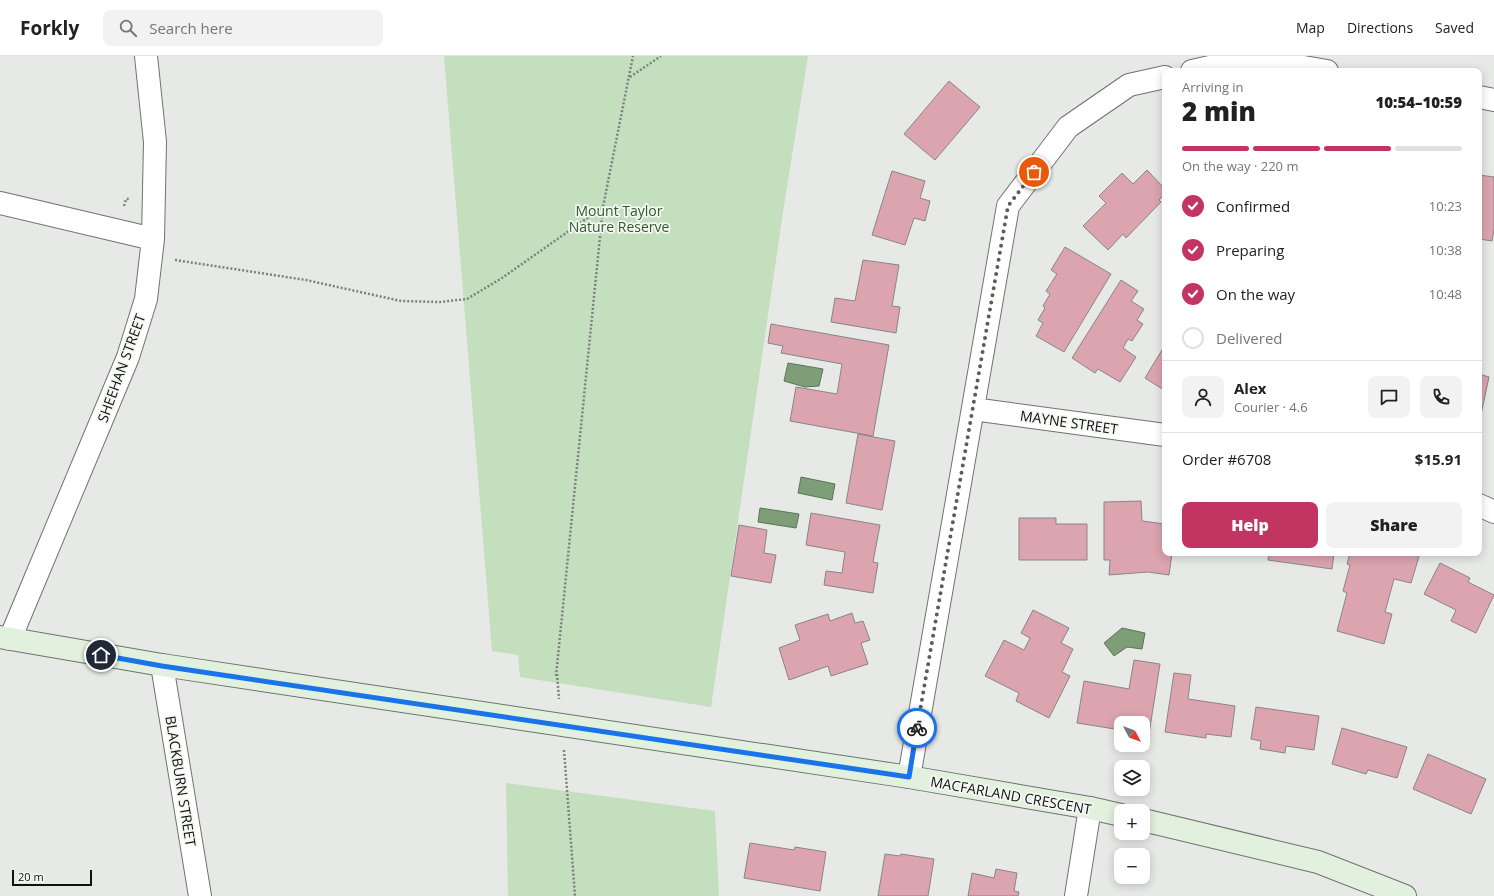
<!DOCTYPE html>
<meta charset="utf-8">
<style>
body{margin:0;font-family:"Open Sans",sans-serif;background:#f2f2f2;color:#202124;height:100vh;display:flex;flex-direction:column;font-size:15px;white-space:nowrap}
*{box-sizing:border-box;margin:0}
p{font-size:13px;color:#757577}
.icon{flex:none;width:22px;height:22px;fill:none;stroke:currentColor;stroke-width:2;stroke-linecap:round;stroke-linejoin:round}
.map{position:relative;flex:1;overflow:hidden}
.sheet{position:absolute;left:1162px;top:12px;width:320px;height:488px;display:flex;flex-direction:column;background:#fff;border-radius:8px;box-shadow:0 2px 10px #0003}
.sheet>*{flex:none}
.needle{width:26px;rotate:131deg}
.buttons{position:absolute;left:1114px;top:660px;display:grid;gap:8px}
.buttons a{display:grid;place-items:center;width:36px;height:36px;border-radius:8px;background:#fff;box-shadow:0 2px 10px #0003;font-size:20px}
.scale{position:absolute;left:12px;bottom:10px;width:80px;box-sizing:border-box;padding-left:4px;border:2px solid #101110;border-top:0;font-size:11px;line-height:14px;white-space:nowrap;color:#101110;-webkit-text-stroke:3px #f4f7f4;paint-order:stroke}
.pin{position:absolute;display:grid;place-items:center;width:34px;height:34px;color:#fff;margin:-17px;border:2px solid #fff;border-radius:50%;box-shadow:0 1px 4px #0007}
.courier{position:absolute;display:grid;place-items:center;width:40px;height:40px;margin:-20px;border:3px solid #1a73e8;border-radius:50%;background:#fff;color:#222;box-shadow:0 1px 5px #0007}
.summary em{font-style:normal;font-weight:800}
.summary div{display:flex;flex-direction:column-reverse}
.summary{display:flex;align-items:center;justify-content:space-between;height:68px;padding:0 20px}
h1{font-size:26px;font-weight:800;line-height:30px}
.bar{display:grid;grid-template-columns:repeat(4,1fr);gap:6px 4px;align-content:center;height:48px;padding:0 20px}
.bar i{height:5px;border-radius:3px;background:#e0e0e0}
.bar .on{background:#c23563}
.bar p{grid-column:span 4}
.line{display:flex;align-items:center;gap:10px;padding:0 20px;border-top:1px solid #e0e0e0}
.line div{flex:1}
.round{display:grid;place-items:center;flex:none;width:42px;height:42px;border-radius:8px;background:#f2f2f2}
ol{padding:0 20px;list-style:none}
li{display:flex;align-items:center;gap:12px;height:44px}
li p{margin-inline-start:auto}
li .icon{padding:4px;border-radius:50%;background:#c23563;color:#fff;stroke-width:4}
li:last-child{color:#757577}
li i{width:22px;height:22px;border:2px solid #e0e0e0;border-radius:50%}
.cta{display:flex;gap:8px;margin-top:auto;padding:8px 20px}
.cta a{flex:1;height:46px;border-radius:8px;background:#c23563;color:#fff;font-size:16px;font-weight:800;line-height:46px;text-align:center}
.cta a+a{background:#f2f2f2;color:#202124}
header{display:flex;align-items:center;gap:24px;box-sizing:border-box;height:56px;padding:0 20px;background:#fff;border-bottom:1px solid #e0e0e0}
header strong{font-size:19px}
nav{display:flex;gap:22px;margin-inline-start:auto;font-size:14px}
.search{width:280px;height:36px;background:#f2f2f2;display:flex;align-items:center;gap:10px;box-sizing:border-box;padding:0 14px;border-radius:8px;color:#757577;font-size:15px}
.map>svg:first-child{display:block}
</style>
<header>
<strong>Forkly</strong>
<div class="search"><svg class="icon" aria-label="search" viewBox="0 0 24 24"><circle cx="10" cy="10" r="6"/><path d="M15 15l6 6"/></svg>Search here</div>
<nav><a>Map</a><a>Directions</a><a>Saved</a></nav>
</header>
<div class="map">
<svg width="1494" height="840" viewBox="0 0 1494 840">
<rect width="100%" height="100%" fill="#e7e9e6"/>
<path fill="#c3dfbe" d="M444 0H808L783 156 711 651 520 621 518 599 492 595Z
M506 727 715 755 719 840H508Z"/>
<path fill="#7d9e77" stroke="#5c7458" d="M788 307 823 313 819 330 805 331 784 325Z
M801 421 835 428 832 444 798 437Z
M760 452 799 458 796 472 758 466Z
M1122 572 1145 577 1142 593 1127 591 1114 600 1104 587Z"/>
<path fill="#dba4af" stroke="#898586" d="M949 25 980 51 935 104 904 78Z
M1147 114 1165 133V138L1159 144 1161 146 1126 182 1123 178 1108 194 1083 170 1106 147 1099 140 1122 117 1133 128Z
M892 115 925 125 920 142 930 145 925 165 914 162 905 189 872 179Z
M1479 119 1494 121V173L1492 185 1479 183Z
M1065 191 1111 218 1064 296 1036 280 1043 267 1038 264 1045 252 1043 250 1050 238 1046 235 1057 218 1051 214Z
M863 204 899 209 892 250 900 251 896 277 831 266 835 242 855 245Z
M1121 224 1138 235 1131 245 1144 253 1137 264 1143 268 1132 285 1128 283 1123 292 1136 301 1120 326 1098 313 1095 317 1072 302Z
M771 268 889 289 873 380 790 365 796 331 837 338 842 308 781 297 783 290 768 287Z
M1165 289V333L1164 334 1145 322Z
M1479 318 1489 321 1479 368Z
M858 378 895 385 882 454 846 447Z
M1141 445 1142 465 1165 468V497H1172L1169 519 1148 516 1109 519 1110 504H1104V446Z
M811 457 880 469 873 506 878 507 873 537 824 529 826 515 842 517 845 496 806 489Z
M1019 462H1056V468H1087V504H1019Z
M739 469 767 474 764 497 776 499 771 527 731 520Z
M1269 497H1334L1332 513 1268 504Z
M1350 497H1420L1411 527 1394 523 1385 556 1392 558 1384 588 1337 575 1347 537 1343 535 1350 509 1347 508Z
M1440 507 1470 522 1468 526 1494 539 1476 577 1451 565 1456 554 1424 538Z
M1033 554 1069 572 1061 587 1073 593 1062 616 1070 620 1049 662 1016 645 1019 637 985 620 1004 584 1024 594 1030 582 1021 577Z
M852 557 855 567 863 565 870 584 861 587 868 608 831 620 828 610 789 624 779 592 800 584 795 569 828 558 830 565Z
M1134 604 1160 608 1149 678 1143 677V667H1121V674L1077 667 1084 625 1129 633Z
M1174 617 1191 619 1188 643 1235 650 1231 681 1206 678V682L1165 676Z
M1256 651 1319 660 1314 694 1286 690 1285 697 1260 693 1261 685 1251 683Z
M1342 672 1407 691 1397 722 1368 714 1366 718 1332 708Z
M1428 698 1486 723 1471 758 1413 733Z
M750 787 794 794 795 791 826 796 820 835 744 822Z
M885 798 900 800 901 798 934 803 928 840H878Z
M996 813 1017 817 1014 835 1019 836 1018 840H968L972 817 994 822Z"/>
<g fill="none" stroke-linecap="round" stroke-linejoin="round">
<defs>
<path id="street" d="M1192 15 1250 2 1327 15
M1479 41 1494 44
M0 147 153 183
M973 353 1165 379
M1479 449 1494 456
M10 583 128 301 146 243 153 183 155 86 146 0
M162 609 200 840
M909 721 1008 150 1068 71 1129 29 1165 21
M1076 840 1090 752"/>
<path id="secondary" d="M0 581 162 609 909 721 1090 752 1121 759
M1143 764 1318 806 1405 840"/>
</defs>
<use href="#street" stroke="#707270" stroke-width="24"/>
<use href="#secondary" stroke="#707270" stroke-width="24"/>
<path stroke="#7e807e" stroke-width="2.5" stroke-dasharray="2 2" stroke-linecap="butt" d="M630 21 661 0
M124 150 126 143H129
M175 204 306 224 401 245 440 246 467 243 502 222 603 151
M557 618 559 643
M556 620 603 151 633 0
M564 694 575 840"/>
<use href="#street" stroke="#fff" stroke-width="22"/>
<use href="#secondary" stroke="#e1f1de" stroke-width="22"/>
</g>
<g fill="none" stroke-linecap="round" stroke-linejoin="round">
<path stroke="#5b5d5b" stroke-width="4" stroke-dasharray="0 7.2" d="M917 672 1008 150 1034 116"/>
<path stroke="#1a73e8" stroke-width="5" d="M101 599 162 610 909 721 917 672"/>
</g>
<g text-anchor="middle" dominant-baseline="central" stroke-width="3.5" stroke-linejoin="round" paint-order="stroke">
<g font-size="14" fill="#2e5b26" stroke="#f4f7f4">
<text x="619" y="154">Mount Taylor<tspan x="619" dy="16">Nature Reserve</tspan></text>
</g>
<g font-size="14" fill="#101110" stroke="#f4f7f4">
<text transform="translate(121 312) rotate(-70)">SHEEHAN STREET</text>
<text transform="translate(1069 366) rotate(8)">MAYNE STREET</text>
<text transform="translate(181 725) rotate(81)">BLACKBURN STREET</text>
<text transform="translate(1011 739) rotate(10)">MACFARLAND CRESCENT</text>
</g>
</g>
</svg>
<div class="buttons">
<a><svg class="needle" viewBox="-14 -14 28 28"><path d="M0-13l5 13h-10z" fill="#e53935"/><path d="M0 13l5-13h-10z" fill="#757577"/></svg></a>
<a><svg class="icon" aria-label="layers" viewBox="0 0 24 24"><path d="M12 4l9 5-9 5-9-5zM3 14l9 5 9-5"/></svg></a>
<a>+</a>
<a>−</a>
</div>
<div class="scale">20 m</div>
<div class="pin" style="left:1034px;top:116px;background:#ea580c"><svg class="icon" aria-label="bag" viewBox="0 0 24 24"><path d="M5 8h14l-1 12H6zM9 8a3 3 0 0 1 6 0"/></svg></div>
<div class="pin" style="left:101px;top:599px;background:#1f2937"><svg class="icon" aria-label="home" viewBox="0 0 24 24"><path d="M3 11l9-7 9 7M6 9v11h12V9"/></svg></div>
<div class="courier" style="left:917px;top:672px"><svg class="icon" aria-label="bike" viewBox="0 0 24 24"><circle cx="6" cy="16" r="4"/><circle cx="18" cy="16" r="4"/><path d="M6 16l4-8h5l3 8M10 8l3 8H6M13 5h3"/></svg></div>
<section class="sheet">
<div class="summary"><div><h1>2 min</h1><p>Arriving in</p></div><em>10:54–10:59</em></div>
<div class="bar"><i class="on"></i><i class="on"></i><i class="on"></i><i></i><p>On the way · 220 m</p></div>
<ol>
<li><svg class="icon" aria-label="check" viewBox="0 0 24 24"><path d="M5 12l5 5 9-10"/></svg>Confirmed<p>10:23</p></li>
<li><svg class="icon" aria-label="check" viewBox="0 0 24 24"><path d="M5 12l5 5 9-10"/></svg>Preparing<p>10:38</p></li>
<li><svg class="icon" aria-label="check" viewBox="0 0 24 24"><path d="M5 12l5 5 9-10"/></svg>On the way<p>10:48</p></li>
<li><i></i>Delivered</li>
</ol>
<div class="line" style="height:72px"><a class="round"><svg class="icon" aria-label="person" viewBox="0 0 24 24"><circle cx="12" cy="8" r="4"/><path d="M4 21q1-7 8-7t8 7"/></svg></a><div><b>Alex</b><p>Courier · 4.6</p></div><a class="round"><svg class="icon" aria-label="chat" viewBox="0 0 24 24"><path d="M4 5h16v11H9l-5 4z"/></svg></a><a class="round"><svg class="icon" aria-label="phone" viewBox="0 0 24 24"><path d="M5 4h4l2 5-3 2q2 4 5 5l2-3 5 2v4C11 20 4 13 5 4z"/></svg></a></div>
<div class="line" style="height:52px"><div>Order #6708</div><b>$15.91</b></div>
<div class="cta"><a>Help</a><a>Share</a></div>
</section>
</div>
